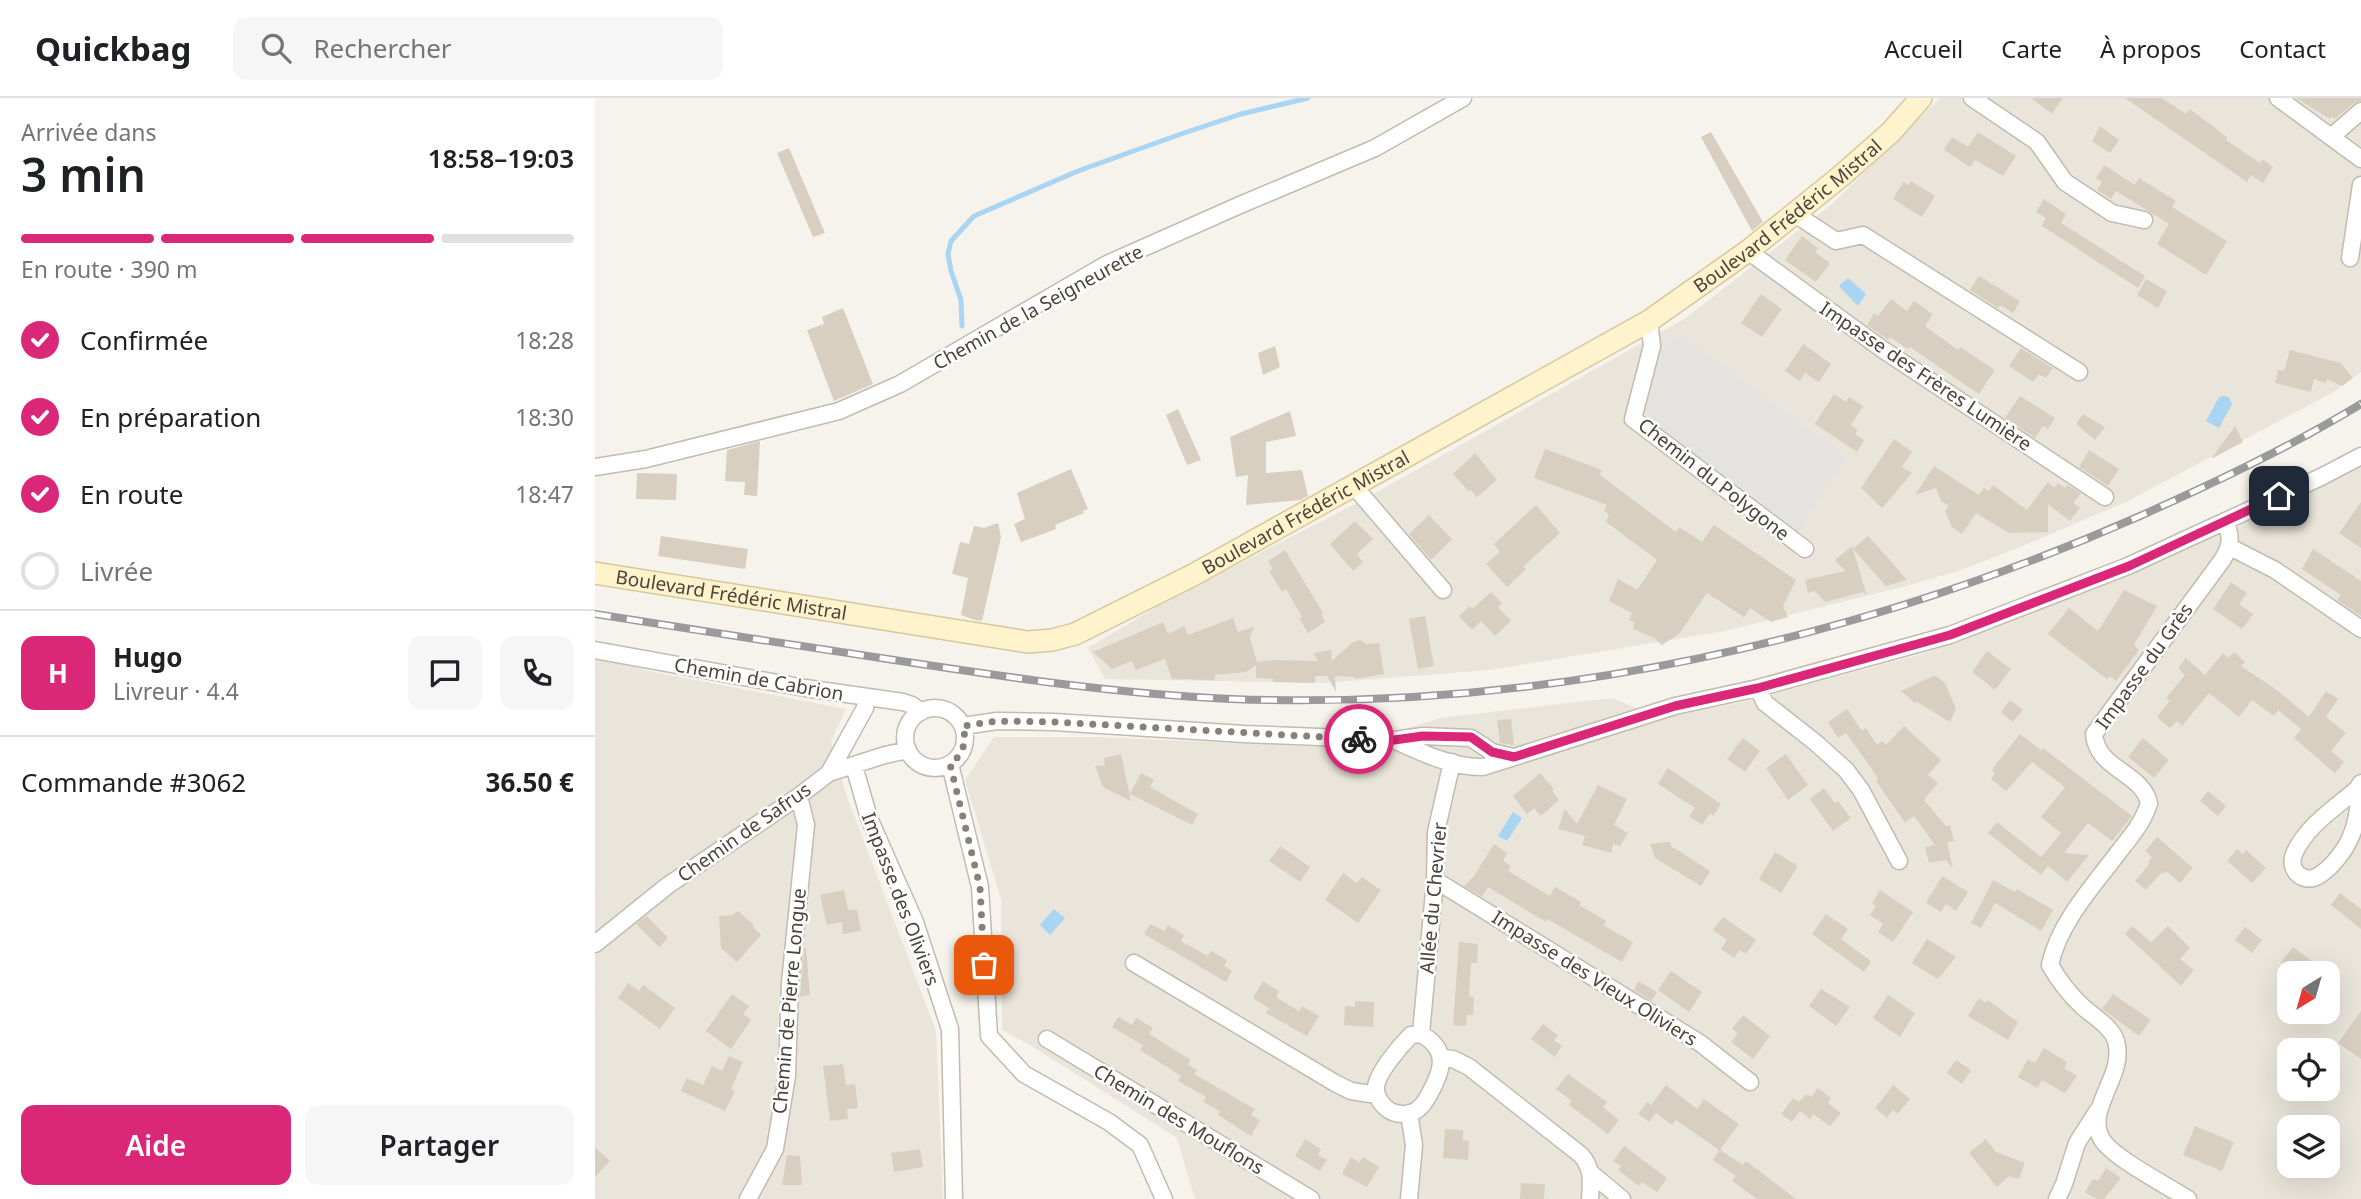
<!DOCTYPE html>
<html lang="fr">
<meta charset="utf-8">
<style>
body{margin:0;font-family:"Noto Sans",sans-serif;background:#f6f6f6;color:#202124;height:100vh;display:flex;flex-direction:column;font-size:26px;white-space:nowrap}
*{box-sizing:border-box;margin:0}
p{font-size:23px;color:#757577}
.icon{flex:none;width:38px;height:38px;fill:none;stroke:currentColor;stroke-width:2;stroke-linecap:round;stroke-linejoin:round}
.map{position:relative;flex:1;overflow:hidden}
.details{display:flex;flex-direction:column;background:#fff;width:595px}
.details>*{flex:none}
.needle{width:46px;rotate:217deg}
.controls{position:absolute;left:1682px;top:863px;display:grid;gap:14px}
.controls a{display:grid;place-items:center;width:63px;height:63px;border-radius:14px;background:#fff;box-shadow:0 7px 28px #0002;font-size:35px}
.pin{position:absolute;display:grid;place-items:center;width:60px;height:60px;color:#fff;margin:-30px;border-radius:14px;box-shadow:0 4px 10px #0006}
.courier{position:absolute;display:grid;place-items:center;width:70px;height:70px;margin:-35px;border:5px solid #db2777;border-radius:50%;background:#fff;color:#222;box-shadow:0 2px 9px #0007}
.overview em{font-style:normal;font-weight:600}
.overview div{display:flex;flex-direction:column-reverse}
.overview{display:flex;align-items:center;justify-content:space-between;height:119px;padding:0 21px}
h1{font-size:46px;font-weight:600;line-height:52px}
.bar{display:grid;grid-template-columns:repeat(4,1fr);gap:10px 7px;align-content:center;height:84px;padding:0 21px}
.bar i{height:9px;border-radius:5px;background:#e0e0e0}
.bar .active{background:#db2777}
.bar p{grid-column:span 4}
.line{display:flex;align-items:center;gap:18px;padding:0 21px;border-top:2px solid #e0e0e0}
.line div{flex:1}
.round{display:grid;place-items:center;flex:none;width:74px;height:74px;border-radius:14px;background:#f6f6f6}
ol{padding:0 21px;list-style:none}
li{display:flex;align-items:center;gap:21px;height:77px}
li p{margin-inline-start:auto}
li .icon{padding:7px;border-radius:50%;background:#db2777;color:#fff;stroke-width:4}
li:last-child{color:#757577}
li i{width:38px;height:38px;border:4px solid #e0e0e0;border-radius:50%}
.button{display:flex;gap:14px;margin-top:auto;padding:14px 21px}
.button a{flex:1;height:80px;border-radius:14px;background:#db2777;color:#fff;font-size:28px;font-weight:600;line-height:80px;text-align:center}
.button a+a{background:#f6f6f6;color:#202124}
header{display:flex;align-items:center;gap:42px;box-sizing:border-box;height:98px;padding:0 35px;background:#fff;border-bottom:2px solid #e0e0e0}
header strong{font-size:33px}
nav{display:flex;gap:38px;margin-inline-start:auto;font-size:24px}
.search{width:490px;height:63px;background:#f6f6f6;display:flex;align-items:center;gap:18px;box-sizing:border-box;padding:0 24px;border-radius:14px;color:#757577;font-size:26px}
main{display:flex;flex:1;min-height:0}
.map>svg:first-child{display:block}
</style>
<header>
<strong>Quickbag</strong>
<div class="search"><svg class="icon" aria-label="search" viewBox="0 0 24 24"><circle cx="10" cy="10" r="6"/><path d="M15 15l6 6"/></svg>Rechercher</div>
<nav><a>Accueil</a><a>Carte</a><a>À propos</a><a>Contact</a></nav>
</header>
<main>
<section class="details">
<div class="overview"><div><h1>3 min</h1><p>Arrivée dans</p></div><em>18:58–19:03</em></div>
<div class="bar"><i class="active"></i><i class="active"></i><i class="active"></i><i></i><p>En route · 390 m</p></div>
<ol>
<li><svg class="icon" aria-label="check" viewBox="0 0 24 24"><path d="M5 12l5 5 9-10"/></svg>Confirmée<p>18:28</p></li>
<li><svg class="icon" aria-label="check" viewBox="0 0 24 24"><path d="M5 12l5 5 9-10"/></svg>En préparation<p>18:30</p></li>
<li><svg class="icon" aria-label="check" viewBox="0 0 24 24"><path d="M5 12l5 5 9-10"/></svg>En route<p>18:47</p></li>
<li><i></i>Livrée</li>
</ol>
<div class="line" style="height:126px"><b class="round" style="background:#db2777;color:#fff">H</b><div><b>Hugo</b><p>Livreur · 4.4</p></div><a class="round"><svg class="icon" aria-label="chat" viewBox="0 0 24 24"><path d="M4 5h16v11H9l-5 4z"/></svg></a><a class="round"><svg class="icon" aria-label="phone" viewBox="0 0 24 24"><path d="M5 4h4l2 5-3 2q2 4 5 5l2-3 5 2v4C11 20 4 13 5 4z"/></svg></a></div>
<div class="line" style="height:91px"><div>Commande #3062</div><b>36.50 €</b></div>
<div class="button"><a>Aide</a><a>Partager</a></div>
</section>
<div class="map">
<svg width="1766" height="1101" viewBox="0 0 1766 1101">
<rect width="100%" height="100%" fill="#f6f3ec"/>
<path fill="#eae5da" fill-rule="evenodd" d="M1345 0H1766V274L1737 295 1531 404 1425 449 1366 472 1315 487 1130 533 894 572 729 585 510 581 493 550 563 508 775 398 1091 220 1237 106Z
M1766 368V1101H600L582 1040 435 947 407 932 406 801 370 682 399 639H499L752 650 845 620 1017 600 1066 620 1144 605 1327 556 1425 521 1646 427ZM1694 875H1732V914H1694ZM1694 952H1732V990H1694ZM1694 1029H1732V1068H1694Z
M0 559 54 573 251 611 236 643 251 696 341 933 348 1101H0Z"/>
<path fill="#e5e3e0" d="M1088 237 1252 359 1203 435 1059 328 1050 314 1063 247Z"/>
<path fill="#a9d4f2" d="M1253 180 1271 196 1263 208 1244 188Z
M1629 298 1634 299 1637 306 1624 330 1611 323 1624 299Z
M918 714 927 720 912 743 903 738Z
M459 811 470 820 455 837 445 827Z"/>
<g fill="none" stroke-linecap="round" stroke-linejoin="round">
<path stroke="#a9d4f2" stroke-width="5" d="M367 228 366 202 356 173 353 156 356 143 379 118 483 73 586 36 646 16 713 0"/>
</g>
<path fill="#d8cfc1" d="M1436 0H1468L1457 16Z
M1530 0H1567L1591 16 1595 11 1632 39 1631 42 1665 65 1667 61 1678 69 1668 85 1656 77 1652 84Z
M1701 0H1766V3L1759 5 1740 21 1736 18 1735 21Z
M1505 28 1524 42 1515 55 1497 43Z
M1116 34 1168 124 1157 133 1106 39Z
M1383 34 1421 58 1408 78 1380 62 1375 69 1349 52 1357 39 1373 49Z
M194 50 230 135 218 139 182 55Z
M1509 67 1540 87 1544 80 1581 103 1577 109 1632 143 1611 177 1562 146 1574 126 1521 93 1516 101 1502 92 1507 84 1501 80Z
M1316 83 1340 98 1327 119 1298 101 1308 84 1313 87Z
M1449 101 1471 116 1466 125 1550 178 1543 190 1447 128 1451 120 1441 114Z
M1207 138 1223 150 1220 154 1235 165 1221 184 1190 162Z
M1384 178 1425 203 1418 215 1405 207 1403 210 1375 192Z
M1551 181 1572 193 1563 210 1542 197Z
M1166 196 1187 211 1167 239 1146 225Z
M1296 201 1312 213 1319 203 1338 216 1330 228 1363 252 1365 249 1400 272 1384 296 1315 249 1313 251 1295 239 1293 242 1272 227 1279 215 1283 218Z
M248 210 278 286 239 303 212 232 229 226 227 219Z
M1208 246 1236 266 1224 284 1210 275 1205 283 1190 273Z
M680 248 685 269 668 277 663 255Z
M1426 250 1458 270 1451 280 1444 276 1438 284 1414 268Z
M1695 252 1746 265 1758 280 1747 288 1732 281 1731 285 1719 281 1716 294 1680 285 1683 272 1689 273Z
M1239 296 1251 304 1254 299 1268 308 1256 327 1263 332 1260 336 1269 342 1262 354 1220 326Z
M1425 298 1460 320 1453 331 1448 328 1440 340 1410 320Z
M583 311 606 362 592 367 571 317Z
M695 313 701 338 671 344V375L707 372 713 398 705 402 651 407 653 377 641 379 635 339Z
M1488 316 1510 329 1500 342 1481 326Z
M1640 328 1648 344 1616 361Z
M1299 341 1317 354 1307 369 1317 375 1287 410 1266 390Z
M165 343 162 398 149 397 150 384 130 383 132 352Z
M950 351 1007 372 1005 377 1081 434 1084 429 1107 444 1119 427 1201 482 1188 508 1193 519 1176 524 1155 510 1149 519 1112 495 1084 536 1067 547 1059 540 1038 531 1039 524 1034 522 1037 515 1014 503 1023 481 1042 492 1062 462 1011 424 1014 416 1009 413 1012 407 939 380Z
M1494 352 1524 371 1513 388 1484 369Z
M880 355 902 382 882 399 876 392 874 394 858 376Z
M1339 368 1384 397 1389 390 1394 393 1398 387 1432 412 1453 384 1459 390 1463 385 1470 390 1472 387 1486 395 1478 405 1485 410 1475 423 1453 406V434L1414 435 1381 415 1367 436 1357 429 1350 413 1354 408 1346 403 1341 390 1320 397Z
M476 371 493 411 488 413 489 415 460 427 461 431 426 444 419 426 430 421 422 395Z
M42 375 82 376 81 402 41 401Z
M1766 404V450L1744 435Z
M941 407 965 435 928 469 931 471 912 489 891 466 905 454 899 446Z
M834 417 857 441 836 462 814 436Z
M760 423 778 441 762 456 768 464 758 473 735 446Z
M403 425 406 439 387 523 380 522 366 517 373 480 357 476 365 444 374 446 379 428 389 430Z
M66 438 153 451 150 471 63 458Z
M1273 438 1294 461 1312 482 1291 488 1258 451Z
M1257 448 1272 498 1268 494 1230 504 1220 493 1213 495 1210 482 1250 473 1240 462Z
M1718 451 1766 483V518L1742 502 1746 497 1707 471Z
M690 452 728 515 726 516 730 524 713 535 704 520 707 519 691 491 687 494 674 473 678 471 673 463Z
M1636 484 1652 495 1644 506 1658 516 1647 531 1618 511Z
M1529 492 1562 508 1539 547 1544 552 1521 583 1515 578 1512 581 1453 536 1474 510 1503 533Z
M896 494 907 505 903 509 916 523 900 538 886 523 877 532 864 518 875 508 877 511Z
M830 518 839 568 823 571 814 521Z
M638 520 643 534 659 529 655 540 662 564 678 562 723 563 718 555 736 552 737 563 758 544 765 542 772 546 784 545 789 576 760 581 759 579 740 578 741 594 732 578H720V585L678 584V581L661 580V567L651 574 620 577V582L577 581 570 561 541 572 537 563 517 571 498 554 568 524 573 536 589 528 593 537Z
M1392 553 1416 571 1400 592 1377 574Z
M1639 554 1650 564 1646 568 1683 593 1714 619 1731 593 1743 601 1731 619 1751 635 1736 653 1749 664 1740 675 1699 640 1706 631 1683 612 1679 618 1657 602 1644 619 1614 595 1587 628 1582 623 1575 630 1562 619 1575 603 1571 600 1590 577 1583 570 1591 560 1610 577 1628 555 1634 560Z
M1338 578H1341L1350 585 1361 611 1355 624 1322 604 1320 605 1306 593Z
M1415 602 1428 612 1418 624 1406 614Z
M1252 611 1267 633 1271 630 1282 647 1287 643 1291 647 1309 628 1346 662 1333 677 1343 685 1329 702 1351 728 1355 727 1359 743 1352 744 1358 771 1351 762 1334 765 1330 749 1340 747 1319 718 1310 725 1281 683 1283 681 1277 671 1251 635 1243 640 1233 624Z
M916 621 919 647 905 645 902 622Z
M1425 636 1446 652 1448 650 1537 718 1517 743 1493 725 1469 755 1494 757 1472 784 1453 768 1446 777 1393 735 1402 724 1446 759 1466 735 1446 719 1470 689 1437 664 1411 693 1396 681 1400 675 1397 672 1399 669Z
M1148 640 1165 653 1150 674 1132 661Z
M1548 640 1574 662 1559 680 1533 659Z
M526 656 536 703 508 689 500 668 510 667 509 660Z
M1191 656 1213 687 1193 702 1171 670Z
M1073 670 1126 706 1118 718 1115 715 1107 727 1094 718 1100 710 1063 686Z
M546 675 559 682 555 689 603 716 597 727 535 696Z
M945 675 959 691 957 693 964 702 946 718 939 710 932 716 918 698Z
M1003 687 1032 701 1019 727 1033 735 1025 748 1018 746 1016 755 987 747 990 738 963 731 970 711 982 726Z
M1229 690 1240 705 1243 703 1256 720 1238 733 1215 701Z
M1613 693 1631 708 1623 718 1605 703Z
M1562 739 1598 770 1585 785 1571 773 1568 776 1566 775 1551 792 1540 783 1555 765 1553 764 1557 759 1550 753Z
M1075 744 1076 748 1115 773 1106 788 1060 760 1055 746Z
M899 746 912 755 908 763 916 768 913 773 955 798 960 789 986 804 984 807 1011 823 1008 827 1038 844 1027 864 952 821 951 824 893 789 887 799 869 788 879 778Z
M685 748 715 769 705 784 674 763Z
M1642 751 1648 756 1651 752 1671 770 1657 785 1632 763Z
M1180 754 1203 768 1186 795 1164 781Z
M748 775 762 785 767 779 786 792 763 825 730 802Z
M1347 778 1373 794 1361 813 1351 806 1346 814 1331 805Z
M1398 782 1420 794 1422 791 1458 812 1446 833 1400 805 1386 830 1376 825Z
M249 792 253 812 262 811 266 833 248 836 247 824 232 827 225 797Z
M1285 792 1318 814 1298 844 1283 834 1288 826 1275 817 1281 808 1277 805Z
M1745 795 1766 811V831L1736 807Z
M143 813 159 827 158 829 166 837 142 864 126 850 124 818 138 817Z
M1231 816 1253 831 1246 841 1276 863 1269 874 1217 836Z
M52 818 73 840 64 849 41 826Z
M1128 819 1161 842 1151 856 1145 852 1139 860 1126 851 1132 842 1118 832Z
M555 826 569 833 573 827 589 837 586 843 613 858 616 853 632 862 629 868 637 873 631 884 549 836Z
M1537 828 1556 844 1573 828 1595 850 1585 861 1599 872 1586 888 1530 836Z
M1650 829 1667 842 1657 855 1640 842Z
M1332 841 1361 859 1343 881 1317 865Z
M864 844 883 846 882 865H876L874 898 879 899 878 917H872L871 928 858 927Z
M1698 849 1732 875H1700L1686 864Z
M209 850H211L215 897 205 899Z
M1076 873 1107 894 1094 914 1063 892Z
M668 883 684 893 681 899 704 913 707 908 724 918 712 938 671 915 674 910 658 900Z
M1043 883 1062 894 1056 903 1039 892Z
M33 885 44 893 48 887 80 910 65 931 23 900Z
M1226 891 1255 909 1241 928 1214 908Z
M137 896 154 908 148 916 156 922 136 951 111 933Z
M1518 896 1556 922 1544 938 1507 911Z
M1293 897 1320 915 1305 939 1278 920Z
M1384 900 1391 905 1393 902 1423 924 1413 942 1373 918Z
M760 903 779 904 778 929 749 927 750 908 760 909Z
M1766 913V961L1743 945Z
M1148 917 1175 938 1158 961 1136 944 1143 935 1137 931Z
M523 919 537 927 541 920 558 930 554 936 596 962 593 967 602 972 599 976 660 1011 656 1017 665 1022 656 1038 623 1017 625 1013 608 1004 611 999 583 983 586 978 545 952 548 947 517 929Z
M948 926 963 937 959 942 967 948 960 959 936 941Z
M1449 950 1472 964 1469 970 1482 978 1470 995 1447 982 1442 990 1423 979 1433 961 1440 965Z
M134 958 148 964 136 991 140 993 130 1013 86 993 92 980 108 987 117 968 127 973Z
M1361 962 1376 972 1367 986 1352 975Z
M248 966 251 987 260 986 263 1010 252 1011 253 1021 235 1023 228 968Z
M973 976 1012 1004 1008 1009 1024 1022 1013 1036 974 1007 977 1003 961 991Z
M1071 987 1102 1011 1109 1001 1144 1026 1125 1052 1148 1067 1151 1063 1201 1101H1162L1137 1083 1141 1078 1118 1062 1124 1052 1081 1022 1077 1027 1061 1015 1054 1024 1043 1016 1052 1004 1056 1007Z
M1298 987 1315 1001 1303 1016 1298 1012 1292 1020 1280 1010Z
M1223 990 1236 1000 1233 1005 1246 1015 1235 1028 1218 1016 1215 1021 1205 1013 1197 1024 1186 1016 1198 1000 1204 1004 1211 996 1216 999Z
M1600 1028 1639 1044 1627 1073 1588 1057Z
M850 1031 868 1032V1042L874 1043 873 1062 848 1060Z
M710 1041 726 1051 723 1057 732 1062 725 1073 700 1058Z
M1391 1041 1401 1054 1430 1065 1424 1081 1414 1078 1402 1089 1374 1055Z
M1029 1048 1072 1080 1062 1094 1047 1084 1044 1088 1023 1072 1026 1068 1018 1063Z
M0 1049 15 1063 0 1079Z
M325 1051 328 1069 299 1074 296 1055Z
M192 1057 205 1058 207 1087H187Z
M756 1059 764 1065 768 1059 784 1069 772 1089 747 1076Z
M1511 1070 1526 1080 1509 1101H1501L1490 1094 1498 1081 1503 1083Z
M926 1085 950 1086 949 1101H925Z"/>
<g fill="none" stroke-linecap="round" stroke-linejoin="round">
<defs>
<path id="street" d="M1377 0 1442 44 1470 84 1517 115 1549 122
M1683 0 1766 61
M1736 39 1766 13
M1200 116 1241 143 1268 137 1484 274
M1153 153 1287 251 1510 399
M1755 160 1766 87
M1054 223 1057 248 1038 321 1210 451
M0 369 51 361 244 313 305 286 512 166 645 107 780 50 868 0
M758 387 848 492
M1635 449 1680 472 1766 531
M0 552 210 590 308 604 317 607 326 614
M1163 590 1170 605 1221 645 1251 672 1266 692 1304 763
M310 640a30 30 0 1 1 60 0a30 30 0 1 1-60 0Z
M368 628 402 623 459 624 649 636 799 642 828 638 876 640 897 654 918 659
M799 642C825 654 858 670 888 669L1080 608 1163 590 1355 537 1533 468 1726 379 1766 358
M355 666 385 789 394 938 429 976 514 1024 545 1047 569 1101
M259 668 274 720 320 824 355 931 359 1101
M234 675 270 610 272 599
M1765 686C1764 704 1763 722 1756 738 1751 751 1738 768 1726 776 1711 788 1692 774 1699 756 1711 728 1740 710 1762 691L1766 685
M840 782 1105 945 1155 984
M0 846 72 788 204 698 234 675 290 657 313 652
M539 865 740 985 756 993 782 997
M826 936 840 782 841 734 857 664
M826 936C854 952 848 971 835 995 831 1003 825 1012 816 1015 807 1017 798 1016 791 1010 786 1006 781 998 781 991 780 977 806 947 816 937Z
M452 941 716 1101
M846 960 858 961 874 969 986 1057C998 1071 996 1083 995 1101
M814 1015 819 1047 814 1101
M997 1076 1027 1101
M153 1101 180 1051 192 978 195 885 211 727 204 698
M1462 1101 1469 1086 1482 1045 1503 1012
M1593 1101C1573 1088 1516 1059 1506 1040 1498 1025 1505 1008 1511 994 1518 977 1526 962 1521 943 1516 928 1499 919 1488 909 1475 897 1464 883 1455 867 1464 824 1500 786 1526 751 1537 737 1549 723 1554 705 1547 674 1502 672 1499 636L1628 461C1636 447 1637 439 1630 423"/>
<g id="secondary">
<path id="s1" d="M0 475 433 544 457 542 480 536 598 477 1054 223 1153 153 1246 78 1296 34 1326 0"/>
</g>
</defs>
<use href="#street" stroke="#c2bbae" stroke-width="19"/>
<use href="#secondary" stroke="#d6c79b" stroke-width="24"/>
<use href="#street" stroke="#fff" stroke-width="16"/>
<use href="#secondary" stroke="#fff3cd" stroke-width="21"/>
<defs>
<path id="rail" d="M0 516C100 532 199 547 299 562 411 579 523 596 636 601 948 613 1261 543 1545 418 1621 384 1695 349 1766 306"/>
</defs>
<use href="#rail" stroke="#9a9a9a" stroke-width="8"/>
<use href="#rail" stroke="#fff" stroke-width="5" stroke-dasharray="16" stroke-linecap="butt"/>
</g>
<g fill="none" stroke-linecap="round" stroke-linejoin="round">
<path stroke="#878178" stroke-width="7" stroke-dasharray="0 12.6" d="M389 867 385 789 355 666C368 657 372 644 368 628L402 623 459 624 764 641"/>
<path stroke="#db2777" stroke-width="9" d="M764 641 799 642 828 638 876 639 897 654 919 659 1080 608 1163 590 1355 537 1534 468 1684 398"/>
</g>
<g text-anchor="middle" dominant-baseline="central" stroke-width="5" stroke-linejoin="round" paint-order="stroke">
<g font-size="19" fill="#4b4439" stroke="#fff">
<text stroke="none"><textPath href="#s1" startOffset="1314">Boulevard Frédéric Mistral</textPath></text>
<text transform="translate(443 209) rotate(-29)">Chemin de la Seigneurette</text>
<text transform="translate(1331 278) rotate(34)">Impasse des Frères Lumière</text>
<text transform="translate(1119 381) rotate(38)">Chemin du Polygone</text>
<text stroke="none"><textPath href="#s1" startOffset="747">Boulevard Frédéric Mistral</textPath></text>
<text stroke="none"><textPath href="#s1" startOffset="138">Boulevard Frédéric Mistral</textPath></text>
<text transform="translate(1549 568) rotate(-54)">Impasse du Grès</text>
<text transform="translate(164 581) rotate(10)">Chemin de Cabrion</text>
<text transform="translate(149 734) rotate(-35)">Chemin de Safrus</text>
<text transform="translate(838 800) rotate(-85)">Allée du Chevrier</text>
<text transform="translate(306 801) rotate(69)">Impasse des Oliviers</text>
<text transform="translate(1000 880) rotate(32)">Impasse des Vieux Oliviers</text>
<text transform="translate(194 903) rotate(-85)">Chemin de Pierre Longue</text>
<text transform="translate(584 1021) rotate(31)">Chemin des Mouflons</text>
</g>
</g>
</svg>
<div class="controls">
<a><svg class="needle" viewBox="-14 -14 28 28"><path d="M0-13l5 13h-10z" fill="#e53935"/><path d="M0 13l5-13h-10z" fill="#757577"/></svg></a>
<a><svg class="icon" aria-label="locate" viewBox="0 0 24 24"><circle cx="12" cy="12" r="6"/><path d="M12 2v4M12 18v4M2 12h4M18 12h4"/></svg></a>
<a><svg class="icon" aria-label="layers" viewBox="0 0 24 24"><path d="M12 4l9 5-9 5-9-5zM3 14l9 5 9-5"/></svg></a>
</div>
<div class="pin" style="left:389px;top:867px;background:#ea580c"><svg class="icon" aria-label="bag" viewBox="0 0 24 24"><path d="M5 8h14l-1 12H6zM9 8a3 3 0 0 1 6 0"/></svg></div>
<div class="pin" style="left:1684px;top:398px;background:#1f2937"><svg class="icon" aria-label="home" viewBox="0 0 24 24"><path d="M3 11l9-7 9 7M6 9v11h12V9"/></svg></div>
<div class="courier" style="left:764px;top:641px"><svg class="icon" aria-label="bike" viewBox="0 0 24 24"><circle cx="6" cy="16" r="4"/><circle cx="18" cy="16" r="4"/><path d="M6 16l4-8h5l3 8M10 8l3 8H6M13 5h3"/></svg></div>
</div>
</main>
